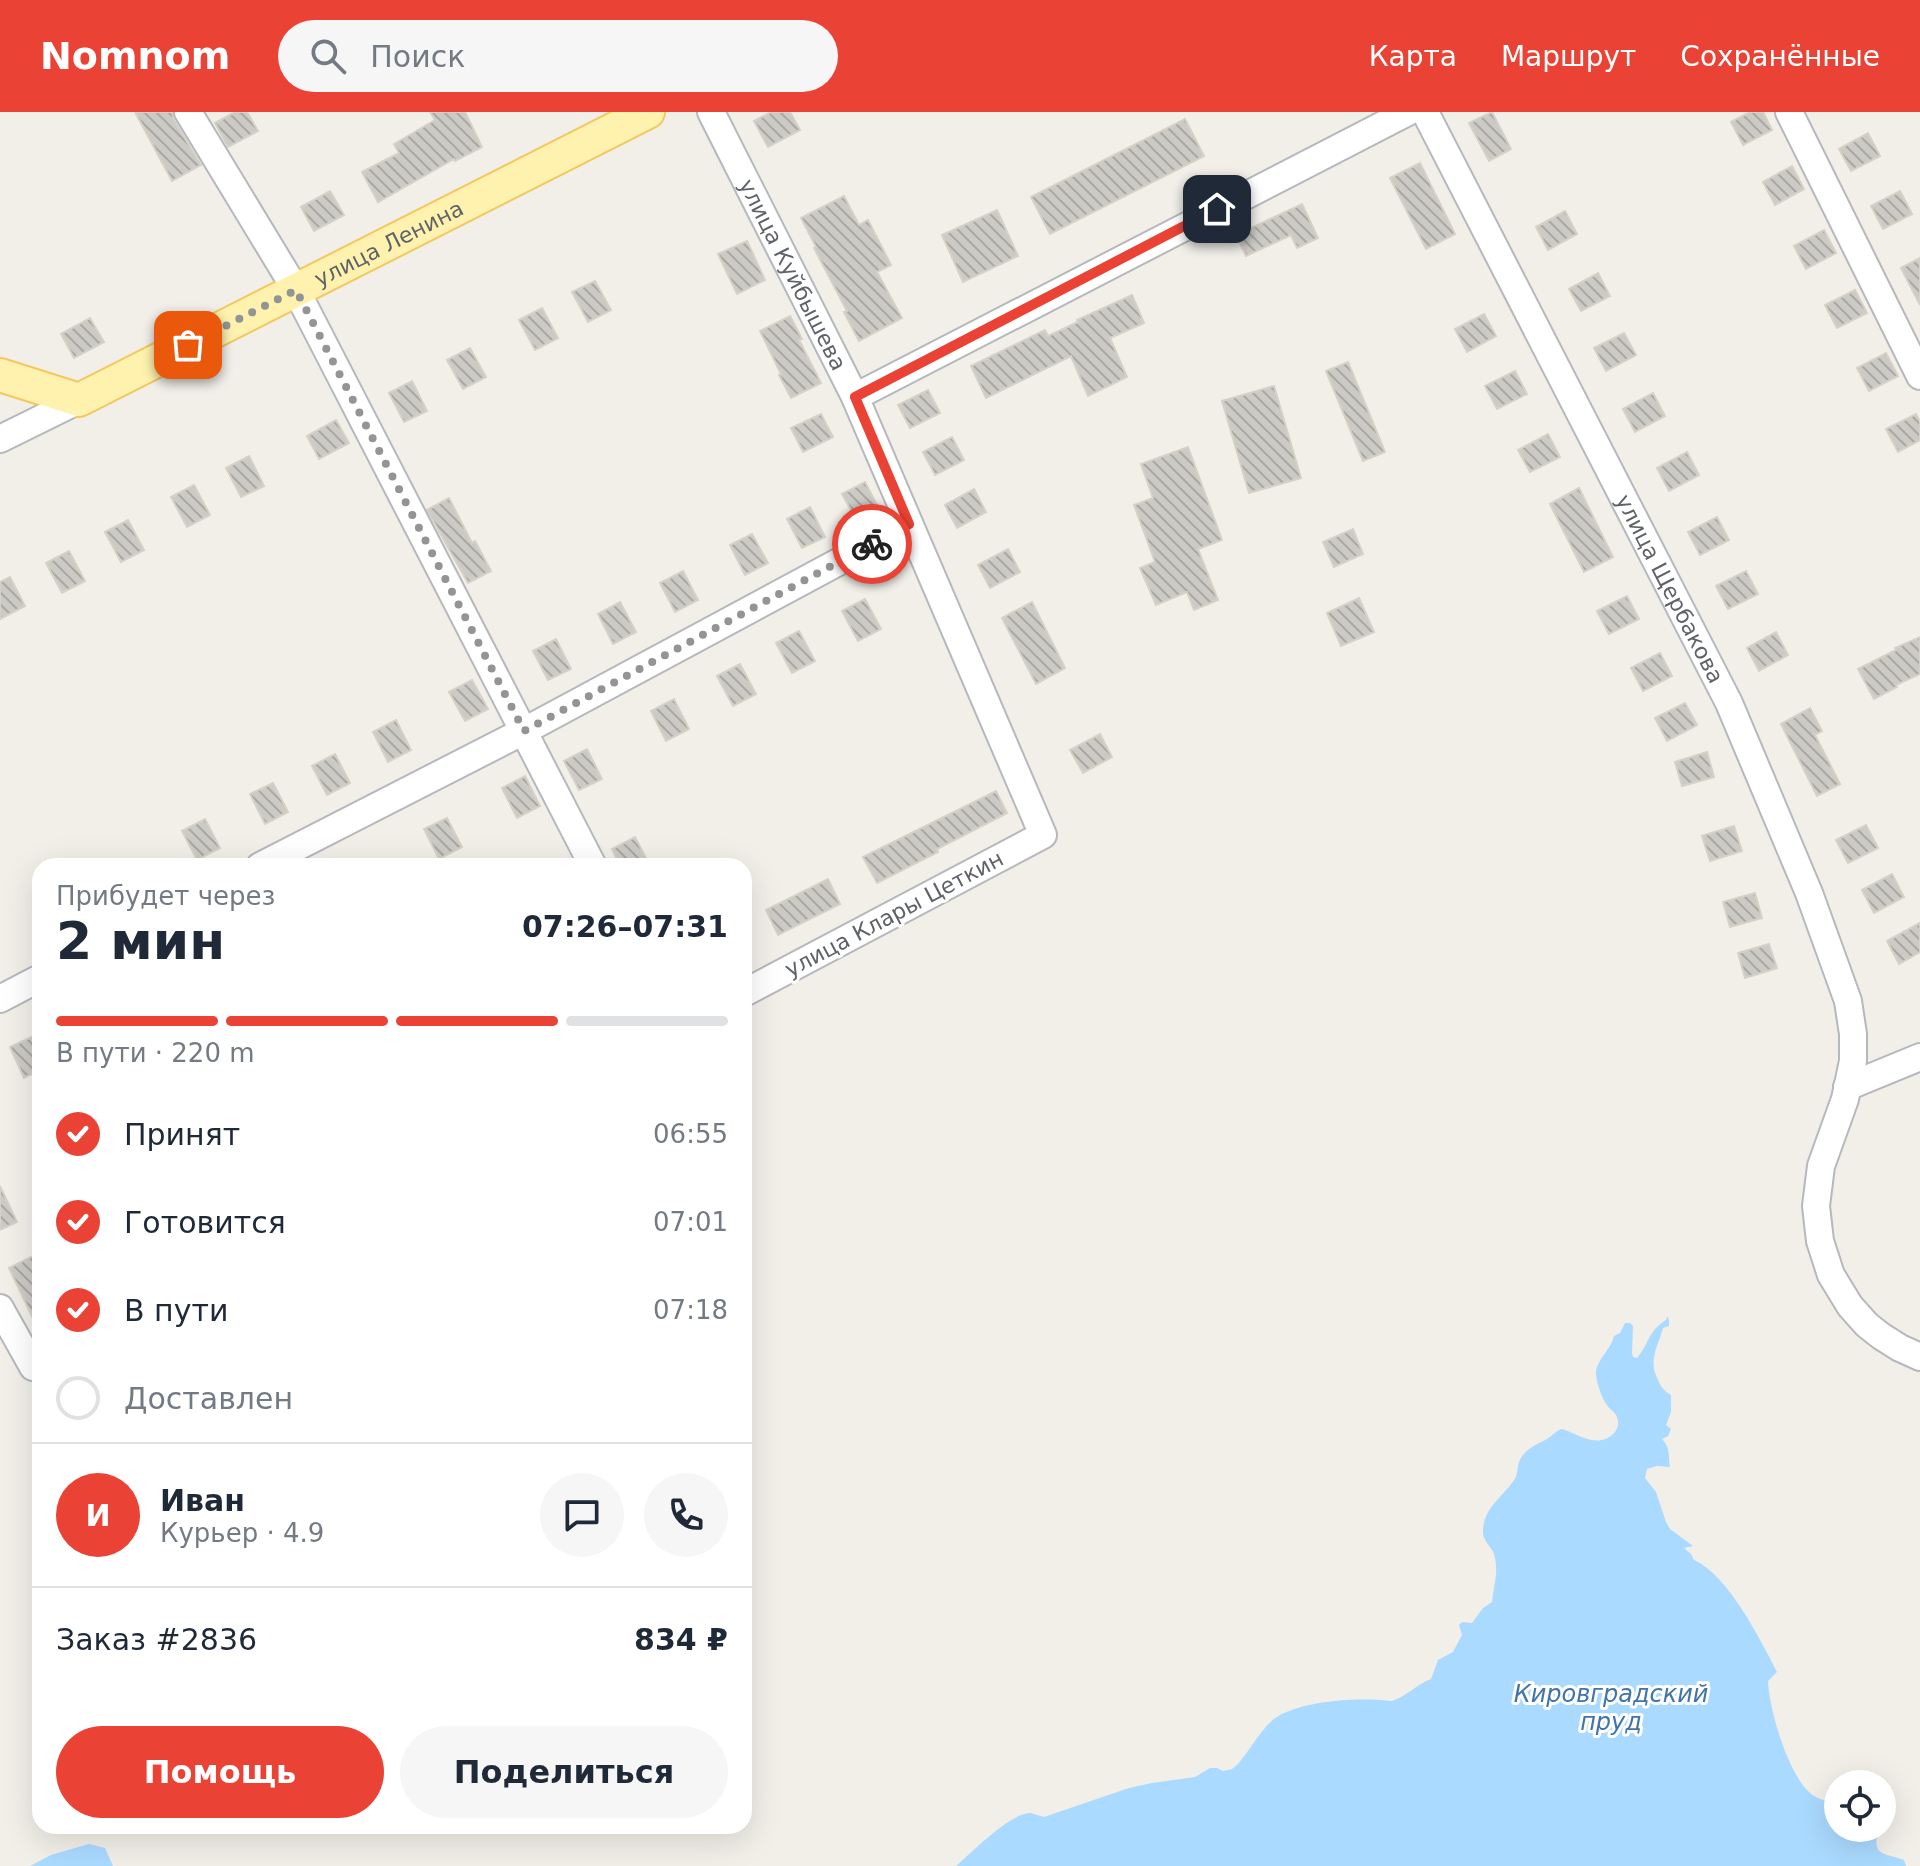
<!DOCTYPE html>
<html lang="ru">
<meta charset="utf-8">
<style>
body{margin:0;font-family:"DejaVu Sans",sans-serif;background:#f6f6f7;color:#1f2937;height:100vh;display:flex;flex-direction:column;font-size:30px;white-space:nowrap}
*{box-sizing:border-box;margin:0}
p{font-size:26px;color:#747a83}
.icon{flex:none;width:44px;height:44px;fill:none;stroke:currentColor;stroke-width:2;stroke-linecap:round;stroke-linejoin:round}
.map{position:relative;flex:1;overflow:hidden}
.sheet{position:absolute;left:32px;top:746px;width:720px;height:976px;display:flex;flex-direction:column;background:#fff;border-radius:24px;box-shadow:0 8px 32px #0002}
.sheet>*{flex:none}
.tools{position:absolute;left:1824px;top:1658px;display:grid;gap:16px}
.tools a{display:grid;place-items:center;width:72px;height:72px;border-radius:50%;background:#fff;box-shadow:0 8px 32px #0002;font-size:40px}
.pin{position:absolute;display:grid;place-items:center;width:68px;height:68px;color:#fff;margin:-34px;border-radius:16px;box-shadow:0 4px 12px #0006}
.courier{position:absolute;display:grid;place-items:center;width:80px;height:80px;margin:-40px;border:6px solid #ea4335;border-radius:50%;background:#fff;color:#222;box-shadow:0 2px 10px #0007}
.head em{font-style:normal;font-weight:800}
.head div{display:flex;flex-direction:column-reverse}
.head{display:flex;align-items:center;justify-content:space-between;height:136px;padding:0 24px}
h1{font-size:52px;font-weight:800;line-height:60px}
.bar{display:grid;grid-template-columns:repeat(4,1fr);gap:12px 8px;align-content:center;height:96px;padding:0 24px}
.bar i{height:10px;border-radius:6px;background:#e0e1e3}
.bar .on{background:#ea4335}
.bar p{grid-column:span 4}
.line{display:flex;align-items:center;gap:20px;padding:0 24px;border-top:2px solid #e0e1e3}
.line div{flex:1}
.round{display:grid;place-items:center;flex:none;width:84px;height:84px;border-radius:42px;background:#f6f6f7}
ol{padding:0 24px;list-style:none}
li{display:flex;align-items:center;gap:24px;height:88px}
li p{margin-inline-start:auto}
li .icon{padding:8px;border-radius:50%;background:#ea4335;color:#fff;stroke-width:4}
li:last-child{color:#747a83}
li i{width:44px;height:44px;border:4px solid #e0e1e3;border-radius:50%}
.primary-button{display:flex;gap:16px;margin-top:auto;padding:16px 24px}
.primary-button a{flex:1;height:92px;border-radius:48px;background:#ea4335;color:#fff;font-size:32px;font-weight:800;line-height:92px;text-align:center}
.primary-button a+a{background:#f6f6f7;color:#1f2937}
header{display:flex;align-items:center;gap:48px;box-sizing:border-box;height:112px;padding:0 40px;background:#ea4335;color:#fff}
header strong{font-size:38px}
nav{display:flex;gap:44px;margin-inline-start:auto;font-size:28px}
.search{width:560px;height:72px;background:#f6f6f7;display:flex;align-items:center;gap:20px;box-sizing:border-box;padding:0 28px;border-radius:44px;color:#747a83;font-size:30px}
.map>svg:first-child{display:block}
</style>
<header>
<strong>Nomnom</strong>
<div class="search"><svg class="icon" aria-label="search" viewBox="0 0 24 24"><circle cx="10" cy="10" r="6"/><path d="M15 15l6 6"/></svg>Поиск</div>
<nav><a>Карта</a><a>Маршрут</a><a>Сохранённые</a></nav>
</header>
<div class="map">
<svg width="1920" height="1754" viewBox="0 0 1920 1754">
<defs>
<pattern id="building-back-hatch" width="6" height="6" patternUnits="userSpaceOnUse" patternTransform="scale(2)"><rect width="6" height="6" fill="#cccac5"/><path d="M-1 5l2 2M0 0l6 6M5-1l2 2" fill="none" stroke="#a9a8a4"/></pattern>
</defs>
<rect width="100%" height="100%" fill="#f1efe8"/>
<path fill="#aadaff" d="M1667 1204 1669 1208V1214L1663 1216C1657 1237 1648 1248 1658 1268 1661 1275 1664 1279 1671 1283V1300L1666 1313 1671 1317 1668 1324 1662 1327C1671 1336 1668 1345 1670 1355L1657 1354 1647 1357 1645 1366 1656 1380 1666 1410 1670 1417 1693 1434 1684 1436 1691 1442 1694 1448C1728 1463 1760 1527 1777 1560L1768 1569C1769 1597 1789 1668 1814 1684 1821 1689 1831 1688 1838 1692V1716H1869L1877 1723C1873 1746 1889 1741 1904 1748L1906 1754H956C971 1741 1011 1700 1031 1701 1035 1702 1039 1704 1044 1705L1129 1676 1152 1671 1195 1665 1210 1656H1217L1223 1659 1232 1657 1238 1652C1250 1638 1260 1618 1274 1607 1299 1588 1361 1585 1392 1589 1406 1585 1417 1572 1431 1567L1438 1548 1453 1540 1462 1523 1459 1513 1462 1510 1472 1511 1483 1496 1492 1490C1494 1473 1499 1459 1494 1442 1491 1434 1483 1429 1483 1420 1483 1396 1502 1386 1514 1368 1518 1363 1517 1356 1519 1350 1524 1337 1536 1333 1547 1327 1553 1323 1556 1319 1562 1317 1580 1323 1599 1338 1615 1320 1619 1315 1619 1308 1616 1303 1613 1298 1610 1298 1607 1293 1602 1287 1597 1272 1596 1263 1595 1249 1611 1238 1614 1224L1620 1221 1625 1211H1630L1633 1214 1632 1241 1633 1245 1637 1246C1649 1232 1648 1219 1666 1208Z
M89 1732 105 1736 113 1754H30L51 1743Z"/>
<path fill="url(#building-back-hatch)" stroke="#d6d1c6" stroke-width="2" d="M135 0H172L174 8 201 53 172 69Z
M235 0H247L258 19 228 35 215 11Z
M430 0H465L482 35 455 49 454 47 378 90 362 60 399 41 394 32 435 8Z
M771 0H790L800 18 768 35 754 9Z
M1492 0 1511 37 1489 49 1469 11Z
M1750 0H1763L1772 18 1743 33 1731 10Z
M1185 7 1204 44 1050 122 1031 85Z
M1868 21 1880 44 1851 59 1839 37Z
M1420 51 1455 122 1426 137 1390 66Z
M1792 54 1804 77 1775 93 1763 70Z
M330 79 344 103 314 119 301 95Z
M1900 79 1912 102 1883 117 1871 94Z
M844 84 859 113 868 108 891 153 877 160 902 206 859 229 844 200 847 199 814 136 816 135 801 106Z
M1302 92 1318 126 1297 136 1291 123 1246 144 1236 123Z
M997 98 1018 144 963 170 942 123Z
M1565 99 1577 122 1548 138 1536 115Z
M1824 118 1836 141 1806 157 1794 134Z
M747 129 765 168 737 182 718 142Z
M1920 146V193L1901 156Z
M1598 161 1610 184 1581 199 1569 177Z
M595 169 611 198 588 210 572 180Z
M1855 178 1867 201 1837 216 1825 193Z
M1132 183 1144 211 1110 226 1127 265 1088 284 1071 244 986 286 971 254 1045 218 1048 224 1078 210 1077 208Z
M542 196 558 226 535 238 519 208Z
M1484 202 1496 224 1467 240 1455 217Z
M790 204 802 227 799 228 821 271 791 286 779 263 781 262 760 219Z
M90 206 104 230 74 246 61 222Z
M1624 221 1636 243 1606 259 1594 236Z
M470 236 486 265 463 277 447 248Z
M1886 241 1898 264 1869 279 1857 256Z
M1348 250 1385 340 1363 349 1326 259Z
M1515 259 1527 282 1497 297 1485 274Z
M412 269 427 299 404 310 389 281Z
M1274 274 1301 366 1249 381 1222 289Z
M928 278 940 301 910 316 898 293Z
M1653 281 1665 304 1635 320 1623 297Z
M821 302 833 325 803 340 791 316Z
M1916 302 1920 310V328L1898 340 1886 317Z
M336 308 349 331 319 347 307 324Z
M1548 322 1560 345 1530 360 1518 338Z
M952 325 964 348 935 363 923 340Z
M1188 335 1222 428 1198 437 1218 488 1194 498 1187 480 1156 493 1140 456 1155 450 1134 393 1153 386 1141 352Z
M1687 340 1699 363 1669 379 1657 356Z
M249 344 264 374 241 385 226 356Z
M865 370 878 395 856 407 842 382Z
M194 373 210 403 187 415 171 385Z
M1579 376 1613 445 1584 460 1550 392Z
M974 377 986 400 957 416 945 393Z
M449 386 472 431 475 429 491 459 468 471 427 398Z
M810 395 825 425 802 436 787 407Z
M1717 405 1729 428 1700 443 1688 420Z
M128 408 144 438 121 450 105 420Z
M1353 417 1363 442 1334 455 1323 430Z
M752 422 768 451 745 463 730 433Z
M1008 437 1020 460 990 476 978 453Z
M69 439 85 469 62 481 46 451Z
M683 459 698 488 675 500 660 471Z
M1746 459 1758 482 1728 497 1716 474Z
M10 465 25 494 0 507V470Z
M1627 484 1639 507 1609 522 1597 499Z
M1359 486 1374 520 1341 534 1327 501Z
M865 487 881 517 858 529 842 499Z
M620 490 636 520 613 532 598 502Z
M1032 490 1065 556 1036 572 1002 506Z
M799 519 815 549 792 561 776 531Z
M1776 520 1788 543 1759 559 1747 536Z
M1920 525V562L1896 573 1897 575 1874 587 1858 557 1896 538 1895 536Z
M556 527 571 557 548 568 533 539Z
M1660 541 1672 564 1643 579 1631 556Z
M740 552 756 582 733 594 717 564Z
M472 568 488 597 465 609 449 580Z
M674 587 689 617 666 629 651 599Z
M1685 591 1697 613 1667 629 1655 606Z
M1810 596 1822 619 1815 623 1840 672 1817 684 1781 612Z
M396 608 411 638 388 650 373 620Z
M1100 622 1112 645 1083 661 1070 638Z
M587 637 602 667 579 678 564 649Z
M1707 640 1714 665 1682 674 1675 650Z
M335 642 350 671 327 683 312 654Z
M525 664 540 694 517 706 502 676Z
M273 671 288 700 265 712 250 682Z
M996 679 1007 701 937 737 938 740 877 771 863 745Z
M447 706 462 735 439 747 424 717Z
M205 707 220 736 197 748 182 719Z
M1866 713 1878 736 1848 751 1836 728Z
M1734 714 1742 739 1710 749 1702 724Z
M635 725 650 754H620L612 737Z
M1892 762 1904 785 1874 801 1862 778Z
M828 767 840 792 778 823 766 798Z
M1755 781 1762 806 1730 815 1723 790Z
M1920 811V840L1899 852 1887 829Z
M1769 832 1777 856 1745 866 1738 841Z
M40 921V958L24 966 10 935Z
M0 1074 17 1110 0 1118Z
M33 1144 40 1159V1221L9 1156Z"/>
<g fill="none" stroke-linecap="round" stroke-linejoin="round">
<defs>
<g id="minor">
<path d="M188 0 296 178 593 754"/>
<path id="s1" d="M711 0 855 285 1043 723 744 881"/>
<path id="s2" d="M1425 0 1729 591 1809 781 1848 889 1853 922V949L1845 987 1821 1054 1816 1094 1820 1129 1831 1163 1850 1194 1867 1213 1881 1224 1900 1236 1920 1245"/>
<path d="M1789 0 1920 264"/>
<path d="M855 285 1408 0"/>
<path d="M0 327 79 288"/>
<path d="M260 754 524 619 909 412"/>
<path d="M0 887 40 866"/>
<path d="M1847 975 1920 945"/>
<path d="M0 1196 33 1255 40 1251"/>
</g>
<g id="major">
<path id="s3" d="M0 263 79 288 648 0"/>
</g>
</defs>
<use href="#minor" stroke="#b5b8bc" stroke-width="30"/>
<use href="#major" stroke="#f2c960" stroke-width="36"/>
<use href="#minor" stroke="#fff" stroke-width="26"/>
<use href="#major" stroke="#fff2af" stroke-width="32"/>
</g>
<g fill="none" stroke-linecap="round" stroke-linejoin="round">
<path stroke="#929495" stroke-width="8" stroke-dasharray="0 14.4" d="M188 233 296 178 524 619 872 432"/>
<path stroke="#ea4335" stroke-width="10" d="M872 432 909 412 855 285 1217 97"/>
</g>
<g text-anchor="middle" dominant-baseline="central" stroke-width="6" stroke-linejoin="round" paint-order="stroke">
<g font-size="22" fill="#5f6368" stroke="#fff">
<text stroke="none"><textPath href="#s3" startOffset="430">улица Ленина</textPath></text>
<text stroke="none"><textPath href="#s1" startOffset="182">улица Куйбышева</textPath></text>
<text stroke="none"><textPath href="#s2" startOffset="536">улица Щербакова</textPath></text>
<text transform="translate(894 802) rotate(-28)">улица Клары Цеткин</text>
</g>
<g font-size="24" font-style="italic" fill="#4174aa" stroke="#fff">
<text x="1611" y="1582">Кировградский<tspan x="1611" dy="28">пруд</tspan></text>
</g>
</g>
</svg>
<div class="tools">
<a><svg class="icon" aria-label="locate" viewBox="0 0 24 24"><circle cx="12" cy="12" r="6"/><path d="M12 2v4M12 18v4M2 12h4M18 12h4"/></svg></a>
</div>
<div class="pin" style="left:188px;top:233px;background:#ea580c"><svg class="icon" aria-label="bag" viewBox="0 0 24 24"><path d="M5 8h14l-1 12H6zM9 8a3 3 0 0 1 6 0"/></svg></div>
<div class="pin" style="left:1217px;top:97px;background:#1f2937"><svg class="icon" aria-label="home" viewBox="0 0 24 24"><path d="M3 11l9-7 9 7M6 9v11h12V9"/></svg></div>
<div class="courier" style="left:872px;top:432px"><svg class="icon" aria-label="bike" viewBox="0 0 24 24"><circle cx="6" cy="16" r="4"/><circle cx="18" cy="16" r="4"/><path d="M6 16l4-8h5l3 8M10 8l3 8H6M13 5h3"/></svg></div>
<section class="sheet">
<div class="head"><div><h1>2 мин</h1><p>Прибудет через</p></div><em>07:26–07:31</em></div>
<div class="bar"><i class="on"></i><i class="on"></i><i class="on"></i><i></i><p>В пути · 220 m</p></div>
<ol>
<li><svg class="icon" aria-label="check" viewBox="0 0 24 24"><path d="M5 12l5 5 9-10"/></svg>Принят<p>06:55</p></li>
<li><svg class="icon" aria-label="check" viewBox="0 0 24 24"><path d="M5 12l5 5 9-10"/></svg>Готовится<p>07:01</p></li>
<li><svg class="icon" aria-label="check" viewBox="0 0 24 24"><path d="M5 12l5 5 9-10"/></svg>В пути<p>07:18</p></li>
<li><i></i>Доставлен</li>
</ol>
<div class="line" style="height:144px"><b class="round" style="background:#ea4335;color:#fff">И</b><div><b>Иван</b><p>Курьер · 4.9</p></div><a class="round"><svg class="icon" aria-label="chat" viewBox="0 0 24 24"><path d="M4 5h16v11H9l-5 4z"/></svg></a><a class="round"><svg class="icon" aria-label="phone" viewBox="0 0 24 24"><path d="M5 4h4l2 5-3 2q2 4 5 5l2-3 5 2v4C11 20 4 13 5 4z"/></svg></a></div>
<div class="line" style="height:104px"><div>Заказ #2836</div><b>834 ₽</b></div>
<div class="primary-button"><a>Помощь</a><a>Поделиться</a></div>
</section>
</div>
